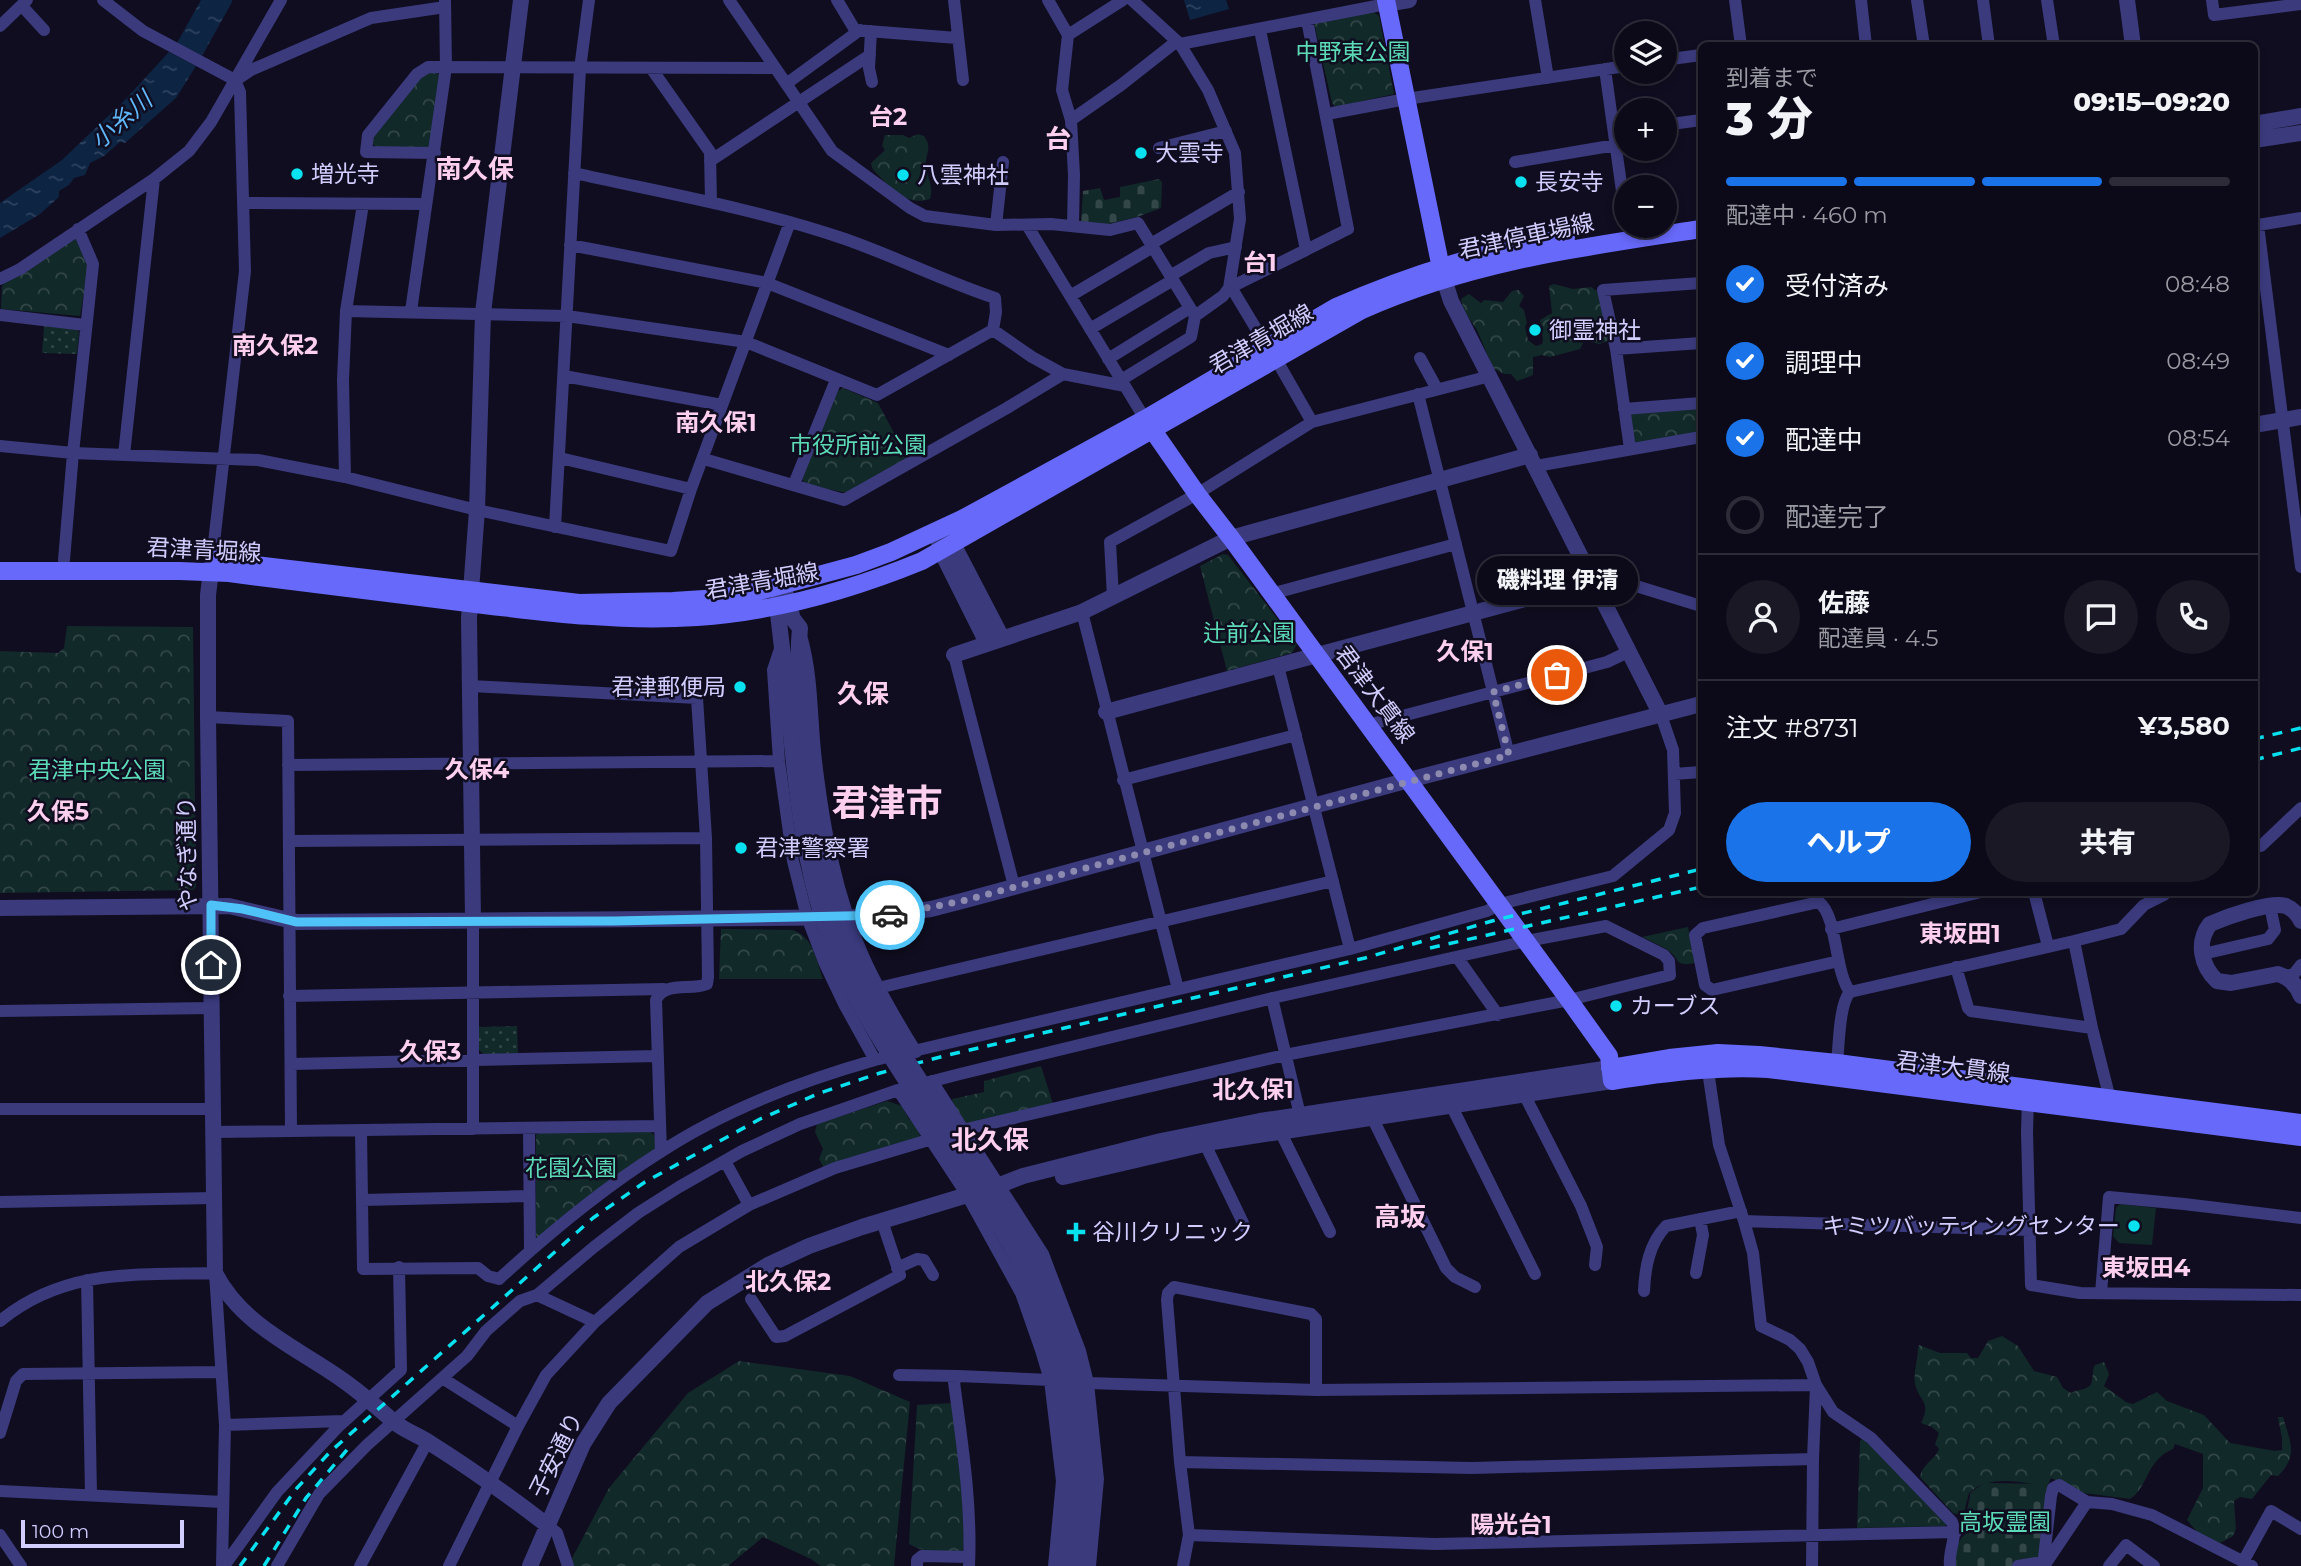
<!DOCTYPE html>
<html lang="ja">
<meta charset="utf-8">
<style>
body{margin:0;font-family:Montserrat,"Noto Sans JP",sans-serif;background:#1a1825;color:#f1f3f6;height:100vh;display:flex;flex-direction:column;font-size:26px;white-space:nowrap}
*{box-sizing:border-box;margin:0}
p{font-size:23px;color:#9a9aa2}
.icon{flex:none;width:38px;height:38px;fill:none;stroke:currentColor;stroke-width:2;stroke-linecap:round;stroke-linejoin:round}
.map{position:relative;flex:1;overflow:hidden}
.details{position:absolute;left:1698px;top:42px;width:560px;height:854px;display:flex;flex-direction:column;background:#0c0a18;border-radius:10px;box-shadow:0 4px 10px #0003,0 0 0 2px #2c2b37}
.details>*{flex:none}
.tools{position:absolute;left:1614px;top:21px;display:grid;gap:14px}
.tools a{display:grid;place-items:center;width:63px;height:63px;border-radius:50%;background:#0c0a18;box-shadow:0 4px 10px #0003,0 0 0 2px #2c2b37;font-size:35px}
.scale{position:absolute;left:21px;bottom:18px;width:163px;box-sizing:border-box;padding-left:7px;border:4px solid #d1cdfe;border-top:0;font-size:19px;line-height:24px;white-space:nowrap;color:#d1cdfe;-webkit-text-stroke:5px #100d20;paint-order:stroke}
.pin{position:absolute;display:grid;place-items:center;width:60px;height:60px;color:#fff;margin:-30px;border:4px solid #fff;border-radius:50%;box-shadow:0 2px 7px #0007}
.courier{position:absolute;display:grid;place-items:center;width:70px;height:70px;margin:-35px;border:5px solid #4fc3f7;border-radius:50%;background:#fff;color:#222;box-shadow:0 2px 9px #0007}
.bubble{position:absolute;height:49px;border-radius:24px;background:#0c0a18;box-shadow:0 4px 10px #0003,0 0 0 2px #2c2b37;font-size:23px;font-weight:800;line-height:49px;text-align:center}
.summary em{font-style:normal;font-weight:800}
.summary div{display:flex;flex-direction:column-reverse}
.summary{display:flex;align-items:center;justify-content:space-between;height:119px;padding:0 28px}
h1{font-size:46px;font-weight:800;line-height:52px}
.bar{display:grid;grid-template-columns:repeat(4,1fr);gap:10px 7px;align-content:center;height:84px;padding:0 28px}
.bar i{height:9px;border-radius:5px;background:#2c2b37}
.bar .current{background:#1a73e8}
.bar p{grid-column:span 4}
.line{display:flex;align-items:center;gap:18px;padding:0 28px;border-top:2px solid #2c2b37}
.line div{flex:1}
.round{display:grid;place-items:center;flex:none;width:74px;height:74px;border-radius:37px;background:#1a1825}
ol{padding:0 28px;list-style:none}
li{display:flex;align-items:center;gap:21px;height:77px}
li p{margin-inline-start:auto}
li .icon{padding:7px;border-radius:50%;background:#1a73e8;color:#fff;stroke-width:4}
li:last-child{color:#9a9aa2}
li i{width:38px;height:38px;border:4px solid #2c2b37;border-radius:50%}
.button{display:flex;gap:14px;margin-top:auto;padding:14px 28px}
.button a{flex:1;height:80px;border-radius:42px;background:#1a73e8;color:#fff;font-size:28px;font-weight:800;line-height:80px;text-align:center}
.button a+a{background:#1a1825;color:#f1f3f6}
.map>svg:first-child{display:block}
</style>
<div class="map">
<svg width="2301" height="1566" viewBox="0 0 2301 1566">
<defs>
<pattern id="grass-dots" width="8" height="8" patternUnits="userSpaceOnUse" patternTransform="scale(1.75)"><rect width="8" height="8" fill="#112928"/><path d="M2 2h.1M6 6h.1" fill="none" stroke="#334748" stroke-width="1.8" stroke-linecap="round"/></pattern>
<pattern id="forest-crowns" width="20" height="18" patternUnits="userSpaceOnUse" patternTransform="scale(1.75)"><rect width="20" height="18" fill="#112928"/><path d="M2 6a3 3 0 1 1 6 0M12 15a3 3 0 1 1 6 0" fill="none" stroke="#334748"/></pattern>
<pattern id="cemetery-stones" width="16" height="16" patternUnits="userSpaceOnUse" patternTransform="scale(1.75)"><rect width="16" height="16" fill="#112928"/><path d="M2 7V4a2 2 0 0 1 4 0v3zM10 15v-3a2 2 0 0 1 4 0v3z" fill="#334748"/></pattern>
<pattern id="water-ripples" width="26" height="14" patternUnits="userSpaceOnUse" patternTransform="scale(1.75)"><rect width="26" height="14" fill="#0d2443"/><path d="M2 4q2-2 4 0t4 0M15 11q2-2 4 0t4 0" fill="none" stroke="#2f435f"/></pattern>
</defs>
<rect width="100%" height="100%" fill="#100d20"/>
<path fill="url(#grass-dots)" d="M44 326 75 328 79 332 77 354 42 353Z
M517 1026 518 1053 485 1055 479 1050 478 1027Z"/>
<path fill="url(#forest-crowns)" d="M1372 11 1379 16 1394 94 1336 107 1332 103 1314 23Z
M429 70 440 75 430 148 376 147 373 144V138L418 79Z
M918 134C923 136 924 135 927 141 931 150 925 156 926 164 927 178 934 186 930 199 909 206 893 191 880 177 875 171 872 171 871 163L885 150 882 146 885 135H903L909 138Z
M72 236 79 239 89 262 80 316 1 309 2 286 7 280Z
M1554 284 1573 289 1591 287 1600 293 1610 340 1600 344 1584 341 1580 349 1550 357 1542 355 1533 357V375L1517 381 1511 374H1504L1493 368 1477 330 1464 311 1461 299 1469 294 1481 303 1484 300 1503 302 1512 291 1519 290 1524 296 1519 306 1524 310 1527 323 1525 327 1528 340 1536 346 1542 344 1543 340 1540 320 1552 313 1549 286Z
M843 388 878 403 908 459 847 493 805 484 802 478 838 391Z
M1701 406V434L1636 444 1632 441 1629 411Z
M1223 554 1228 555 1297 644 1292 653 1227 671 1200 566Z
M67 626 193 627 196 887 193 890 0 893V651L58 653 64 648Z
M1688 927 1695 963C1674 967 1681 960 1668 950 1660 945 1650 941 1642 937Z
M721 929 792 930C813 936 816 959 823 979H719Z
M1041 1066 1054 1107 967 1126 954 1108 952 1099 984 1092V1081Z
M887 1101 902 1106 909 1119 915 1122 921 1139 824 1168 819 1159 823 1149 815 1132 817 1124Z
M650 1132 654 1135 657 1151 540 1239 536 1237V1135L539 1133Z
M2002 1336 2018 1346 2034 1371 2057 1377 2063 1388 2071 1393C2076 1390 2084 1390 2088 1387 2095 1383 2091 1371 2095 1365L2104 1362 2109 1374 2104 1386 2126 1402 2133 1404 2157 1392 2167 1401 2204 1415 2230 1443 2275 1451 2282 1450V1438L2278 1417H2283C2290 1441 2299 1455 2278 1476L2271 1475 2252 1499 2240 1497 2234 1501 2236 1529 2233 1536 2220 1543 2198 1533 2187 1520 2203 1488V1454L2175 1444 2173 1449C2146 1460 2148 1488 2130 1499L2084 1493 2051 1478 2047 1487C2023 1482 1989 1474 1969 1493L1963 1516 1953 1513 1920 1477C1923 1463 1934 1461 1939 1449L1935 1444 1939 1433 1932 1427 1921 1423C1932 1402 1919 1401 1915 1384 1913 1372 1918 1360 1918 1348L1919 1345 1940 1353H1967L1971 1358H1978L1988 1341Z
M739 1361 850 1376 910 1402 894 1566H821L811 1559 763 1537 728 1566H568L609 1488 688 1393Z
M952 1403 966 1526 963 1553C943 1553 927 1554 909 1544L917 1405Z
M1864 1438 1947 1522 1945 1526 1857 1528 1860 1441Z"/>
<path fill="url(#cemetery-stones)" d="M1159 179 1162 182 1161 208 1137 217 1100 226 1081 221 1083 191 1100 188 1104 200 1120 197V187Z
M1985 1483 2045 1484 2048 1489 2040 1560 2013 1566H1956C1954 1555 1956 1540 1967 1533L1965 1519 1971 1492Z"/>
<path fill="#112928" d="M2120 1204 2156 1208 2152 1245 2119 1243 2113 1236 2116 1208Z"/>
<path fill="url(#water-ripples)" d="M201 0H232V2L202 56 177 43Z
M1184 0H1226L1229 9 1190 20Z
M169 52 196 66 176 98 125 143 120 142 104 156 90 163 85 175 74 178 69 185 59 191V197L40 214 0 238V203L62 160 123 102Z"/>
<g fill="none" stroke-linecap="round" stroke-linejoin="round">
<path stroke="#3a3a7d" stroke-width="12" d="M103 0 143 31 235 80 240 92 245 271 212 560
M729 0 832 151 910 208 925 216 996 225 1051 224 1110 230 1138 223 1195 316
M837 0 855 30 957 38
M954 0 963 80
M1048 0 1068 35 1062 90 1071 120 1074 175 1073 226
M1132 0 1180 44 1208 90 1235 153 1240 219 1229 288
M1535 0 1548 78
M1735 0 1741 46
M1861 0 1866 46
M1917 0 1924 46
M1983 0 1989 46
M2047 0 2054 46
M2212 0 2214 15 2301 4
M22 6 44 30
M0 26 27 0
M871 31 869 68 872 82
M1068 35 1123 0
M1180 44 1386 4
M1664 60 1701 55
M651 68 710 152 711 202
M1605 69 1626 220
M236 80 251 70 371 18 445 7
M786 84 860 30
M1327 114 1406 99 1626 66
M1071 120 1121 85 1177 41
M1664 125 1701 120
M1159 148 1226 131
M435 153 366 152 368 135 417 74 428 67 775 68
M710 161 870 55
M1515 162 1616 145
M574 173C664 193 757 209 845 239 896 257 944 281 995 298L996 312 993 330
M244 203 426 204
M2301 218 2258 225 2301 567
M996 225 1003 162
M1027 225 1145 419
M1151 244 1239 192
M570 245 767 283 949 355
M1306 250 1348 229 1307 20
M1170 276 1209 253 1236 247
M0 279 20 269 154 179 189 151 211 122 281 0
M1231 287 1267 347
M1070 296 1153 247
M346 311 567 316 746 342 877 395 993 330
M411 311 446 67 445 0
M0 315 85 325
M1090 329 1173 280
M993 330 1032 357 1063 374 1125 386
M1616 349 1701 343
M1420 358 1437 389
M1108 359 1190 308
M1276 359 1312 422
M564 376 722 405
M1121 380 1191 337 1195 316 1223 296 1229 288 1306 250 1260 30
M1418 394 1509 755
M1624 409 1701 403
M0 446 73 453 258 460 345 477 477 510 671 551 691 489 790 222
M1630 449 1616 349 1603 290 1701 283
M124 455 154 179
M560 458 691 489
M704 459 844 500 1007 408 1063 374
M1536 466 1701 437
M345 477 343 380 346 311 363 204
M794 484 836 380
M555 527 580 69 589 0
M64 560 73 453 93 264 78 229
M1592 581 1610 578 1701 606
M1271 594 1456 544
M1113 597 1110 542 1197 494 1312 422 1490 376
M1082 612 1178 989
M802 639C813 679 811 720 816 761 824 828 836 896 864 958 879 991 897 1021 916 1052
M780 649 773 670 779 761 793 861 807 917 825 964 844 1004 875 1060
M954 655 1014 886
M1278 666 1350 949
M470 686 697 698 706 838 708 977 707 984C691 991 664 981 656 1000L661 1152
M208 717 288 721 291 1131
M1368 725 1607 662 1628 652
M288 765 779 761
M1674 774 1701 772
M1123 780 1296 735
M289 841 706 838
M2261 846 2301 808
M2034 892 2048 946
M473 920V1129
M1831 929 1981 892
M2074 941 2121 929 2144 905 2164 895
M2203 954 2268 939 2275 930 2270 906
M1457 957 1498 1015
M1839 961 1712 990 1705 985 1695 935 1703 928 1819 902C1838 917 1834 971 1850 992
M1956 967 1968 1008 1971 1011 2092 1028
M2286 976 2294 974 2301 965
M878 988 1333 881
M289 996 664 989
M1272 998 1300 1115
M0 1011 212 1008
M1837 1063C1839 1046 1839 1004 1850 992L2074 941 2092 1028 2110 1099
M291 1064 657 1056
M1707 1064 1719 1145 1744 1221 1753 1253 1761 1326 1790 1340 1800 1349 1808 1362 1816 1385 1833 1412 1871 1438 1952 1522C1958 1537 1948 1550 1950 1566
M932 1081 1043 1254 1080 1351 1088 1383 1098 1479 1090 1566
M898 1090 967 1195 1021 1293 1041 1350 1050 1380 1062 1481 1054 1566
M1524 1094 1581 1206 1597 1247 1595 1265
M2028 1096 2027 1133 2031 1285 2080 1293 2301 1295
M1451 1105 1535 1274
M0 1109H213
M1372 1117 1446 1268 1455 1277 1475 1287
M529 1128 530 1251
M361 1130 363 1269 478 1268 488 1276 499 1279C549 1233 602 1189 659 1153 724 1110 801 1081 875 1060L1350 949 1487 911 1500 904 1613 876 1669 830 1675 813 1673 750 1661 715
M1280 1131 1330 1232
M213 1132 660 1126
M1205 1144 1245 1227
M725 1161 749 1205
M362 1200 529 1196
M0 1202 214 1198
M1744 1221 2029 1230
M897 1268 917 1259 924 1260 933 1275
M1696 1273 1703 1235 1700 1219
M87 1280 91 1495
M1644 1291C1645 1268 1649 1244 1666 1226L1741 1211
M2101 1293 2109 1197 2184 1204 2301 1218
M537 1295 595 1322
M751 1299 776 1337 785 1336 900 1275 882 1221
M0 1321C65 1268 136 1275 215 1273L225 1425 222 1566
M899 1375 958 1376
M442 1378 518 1426
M1088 1383 1316 1390 1816 1385
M225 1425 343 1421
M0 1433 16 1381 23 1374 221 1372
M1180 1462 1472 1468 1813 1459
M0 1491 223 1502
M547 1525 557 1533 568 1566
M0 1535 21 1566
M1189 1535 1435 1544 1956 1532
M2244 1560 2271 1511 2301 1529
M224 1566 277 1492 339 1426 401 1370 399 1267
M277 1566 319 1494 367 1445 467 1356 486 1331 520 1301 537 1295 594 1247 638 1213 679 1187 742 1151 800 1124 898 1090 960 1074 1277 997 1527 941 1606 926 1664 955 1669 961 1670 975 1569 1000 1285 1055 962 1130 835 1168 749 1205 679 1247 595 1322 546 1375 518 1426 449 1566
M360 1566 428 1441
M917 1566V1560L922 1556 969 1557
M969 1566C972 1505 962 1443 954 1382L958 1376 1050 1380
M1183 1566 1189 1535 1180 1462 1167 1300 1168 1293 1174 1287 1311 1314 1316 1319V1390
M1812 1566 1813 1459 1816 1386
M2018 1566 2036 1563 2042 1566
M2043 1566 2051 1496 2053 1488 2059 1485 2087 1502 2112 1504 2152 1515 2252 1566
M2044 1566 2087 1502
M2109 1566 2126 1545 2154 1566"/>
<path stroke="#3a3a7d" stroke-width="16" d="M2127 0 2133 46
M1386 4 1409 0
M2254 124 2301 116
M2254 140 2301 133
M1444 279 1451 301 1661 715
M2254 425 2301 417
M936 531 953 544 1002 638
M938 538 941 551 987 643
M212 562 208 595V717L215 1273C242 1326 298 1348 344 1381 361 1393 377 1407 393 1421 403 1430 418 1435 430 1443 470 1468 509 1496 547 1525
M783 585 793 619 800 628C796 668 802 706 806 746 811 798 817 850 831 900
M780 595 777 605 784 665
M954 655 1082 612 1231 538 1530 455
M1106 712 1592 581
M0 908 229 906 297 922 876 917 931 909 962 901 1409 780 1701 704
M473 920 469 618 477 510 483 313 521 0
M2301 921C2298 915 2293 909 2286 906 2270 901 2226 917 2210 924 2196 942 2201 966 2217 981L2231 983 2278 974C2290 978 2297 985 2301 996
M1063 1177 1213 1142 1612 1081
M991 1189C1069 1311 1101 1421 1078 1566
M530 1566 583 1444 609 1403 707 1303 768 1265 809 1246 862 1227 1000 1185 1023 1176 1161 1141 1260 1121 1610 1068"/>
<path stroke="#6769fa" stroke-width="18" d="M1386 0 1443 278
M1147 422 1197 494 1231 538 1569 1000 1609 1056 1612 1081C1664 1073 1715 1066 1768 1069L2301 1137
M214 560 579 603 673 601 720 598 756 592 856 565 891 552 962 519 1145 419 1336 307C1413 273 1483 252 1566 238
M0 571H180L229 573C311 584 393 594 476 604 550 613 622 622 697 617 775 612 851 590 922 561L1362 310C1472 261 1583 247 1701 229
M1610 1068 1669 1058 1718 1053 1759 1055 1837 1063 2301 1123"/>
<path stroke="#07e1f0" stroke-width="3.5" stroke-dasharray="10 9" stroke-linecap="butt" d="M2254 739 2301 728
M2254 760 2301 748
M1430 948 1701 887
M240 1566 297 1488 330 1452 593 1218 645 1182 760 1119 820 1093 880 1073 944 1056 1365 958 1492 921 1701 869
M264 1566 306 1498 352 1444"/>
<path stroke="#3a3a7d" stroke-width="16" d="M784 665C795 767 799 875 842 970 864 1016 892 1059 920 1102 957 1160 1000 1219 1029 1282 1071 1371 1079 1470 1065 1566
M831 900C862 1006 932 1097 991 1189"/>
</g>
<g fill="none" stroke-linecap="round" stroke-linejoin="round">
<path stroke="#8d8ab0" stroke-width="7" stroke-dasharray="0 12.6" d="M890 915 962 901 1509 755 1493 692 1557 675"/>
<path stroke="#4fc3f7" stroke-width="9" d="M211 965V905L243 909 297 922 615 921 890 915"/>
</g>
<g fill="#07e1f0" stroke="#100d20" stroke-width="2.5">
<circle cx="1141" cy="153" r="7"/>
<circle cx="297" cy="174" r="7"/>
<circle cx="903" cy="175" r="7"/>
<circle cx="1521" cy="182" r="7"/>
<circle cx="1535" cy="330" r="7"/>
<circle cx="740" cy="687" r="7"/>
<circle cx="741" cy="848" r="7"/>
<circle cx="1616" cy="1006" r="7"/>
<circle cx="2134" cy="1226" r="7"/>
<path d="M1072.5 1221.5h7v7h7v7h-7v7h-7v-7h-7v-7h7z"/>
</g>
<g text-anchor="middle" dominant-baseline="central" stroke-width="5" stroke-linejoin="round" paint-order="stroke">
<g font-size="23" fill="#5cdbb7" stroke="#100d20">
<text x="1353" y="52">中野東公園</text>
<text x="858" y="445">市役所前公園</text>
<text x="1249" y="633">辻前公園</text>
<text x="97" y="770">君津中央公園</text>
<text x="571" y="1168">花園公園</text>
<text x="2005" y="1522">高坂霊園</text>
</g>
<g font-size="23" fill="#d1cdfe" stroke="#100d20" text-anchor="start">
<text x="1155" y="153">大雲寺</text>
<text x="311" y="174">増光寺</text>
<text x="917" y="175">八雲神社</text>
<text x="1535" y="182">長安寺</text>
<text x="1549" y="330">御霊神社</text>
<text x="726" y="687" text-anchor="end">君津郵便局</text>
<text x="755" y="848">君津警察署</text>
<text x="1630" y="1006">カーブス</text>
<text x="2120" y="1226" text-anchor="end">キミツバッティングセンター</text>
<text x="1092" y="1232">谷川クリニック</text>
</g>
<g font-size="23" fill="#d1cdfe" stroke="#100d20">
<text transform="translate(1526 236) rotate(-12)">君津停車場線</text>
<text transform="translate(1261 339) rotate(-30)">君津青堀線</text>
<text transform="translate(204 550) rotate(3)">君津青堀線</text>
<text transform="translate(762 581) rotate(-10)">君津青堀線</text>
<text transform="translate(1375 694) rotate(53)">君津大貫線</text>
<text transform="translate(187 854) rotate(-91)">やなぎ通り</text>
<text transform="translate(1953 1067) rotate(7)">君津大貫線</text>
<text transform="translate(556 1455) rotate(-64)">子安通り</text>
</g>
<g font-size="24" font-weight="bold" fill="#fecfee" stroke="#100d20">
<text x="888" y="116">台2</text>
<text x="1260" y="262">台1</text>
<text x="275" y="345">南久保2</text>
<text x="716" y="422">南久保1</text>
<text x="1465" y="651">久保1</text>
<text x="477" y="769">久保4</text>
<text x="58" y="811">久保5</text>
<text x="1960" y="933">東坂田1</text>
<text x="430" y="1051">久保3</text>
<text x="1253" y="1089">北久保1</text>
<text x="2146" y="1267">東坂田4</text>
<text x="788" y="1281">北久保2</text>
<text x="1511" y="1524">陽光台1</text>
</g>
<g font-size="24" font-style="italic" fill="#5fb8fa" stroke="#100d20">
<text transform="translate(121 120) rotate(-41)">小糸川</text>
</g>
<g font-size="26" font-weight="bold" fill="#fecfee" stroke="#100d20">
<text x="1058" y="139">台</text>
<text x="475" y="169">南久保</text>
<text x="863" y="694">久保</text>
<text x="990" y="1140">北久保</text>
<text x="1400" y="1217">高坂</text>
</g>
<g font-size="37" font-weight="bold" fill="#fecfee" stroke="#100d20">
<text x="887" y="802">君津市</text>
</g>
</g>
</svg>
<div class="tools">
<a><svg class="icon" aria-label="layers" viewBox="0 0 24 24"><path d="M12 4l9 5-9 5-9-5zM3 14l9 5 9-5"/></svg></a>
<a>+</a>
<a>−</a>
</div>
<div class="scale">100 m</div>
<div class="pin" style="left:1557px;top:675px;background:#ea580c"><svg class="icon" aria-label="bag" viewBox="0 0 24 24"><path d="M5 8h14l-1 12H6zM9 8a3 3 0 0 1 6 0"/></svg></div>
<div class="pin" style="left:211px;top:965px;background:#1f2937"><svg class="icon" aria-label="home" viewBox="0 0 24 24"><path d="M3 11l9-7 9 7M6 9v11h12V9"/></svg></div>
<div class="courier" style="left:890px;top:915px"><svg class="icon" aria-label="car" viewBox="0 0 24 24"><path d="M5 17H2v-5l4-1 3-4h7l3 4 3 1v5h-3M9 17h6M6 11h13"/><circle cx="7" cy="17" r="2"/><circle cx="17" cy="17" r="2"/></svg></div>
<div class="bubble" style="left:1477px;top:556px;width:161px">磯料理 伊清</div>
<section class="details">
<div class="summary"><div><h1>3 分</h1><p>到着まで</p></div><em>09:15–09:20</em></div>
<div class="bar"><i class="current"></i><i class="current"></i><i class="current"></i><i></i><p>配達中 · 460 m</p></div>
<ol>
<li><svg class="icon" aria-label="check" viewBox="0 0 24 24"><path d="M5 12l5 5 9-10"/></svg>受付済み<p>08:48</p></li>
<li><svg class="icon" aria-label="check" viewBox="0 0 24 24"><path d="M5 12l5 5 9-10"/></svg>調理中<p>08:49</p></li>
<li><svg class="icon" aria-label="check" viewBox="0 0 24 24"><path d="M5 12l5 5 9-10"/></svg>配達中<p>08:54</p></li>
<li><i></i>配達完了</li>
</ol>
<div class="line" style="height:126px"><a class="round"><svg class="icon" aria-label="person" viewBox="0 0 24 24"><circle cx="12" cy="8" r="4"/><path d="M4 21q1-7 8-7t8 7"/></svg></a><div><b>佐藤</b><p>配達員 · 4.5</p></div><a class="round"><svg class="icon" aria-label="chat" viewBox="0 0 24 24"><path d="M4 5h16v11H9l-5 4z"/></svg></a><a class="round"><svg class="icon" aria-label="phone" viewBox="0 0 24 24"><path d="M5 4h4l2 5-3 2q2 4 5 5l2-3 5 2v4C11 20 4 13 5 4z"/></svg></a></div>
<div class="line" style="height:91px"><div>注文 #8731</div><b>¥3,580</b></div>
<div class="button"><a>ヘルプ</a><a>共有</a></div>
</section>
</div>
